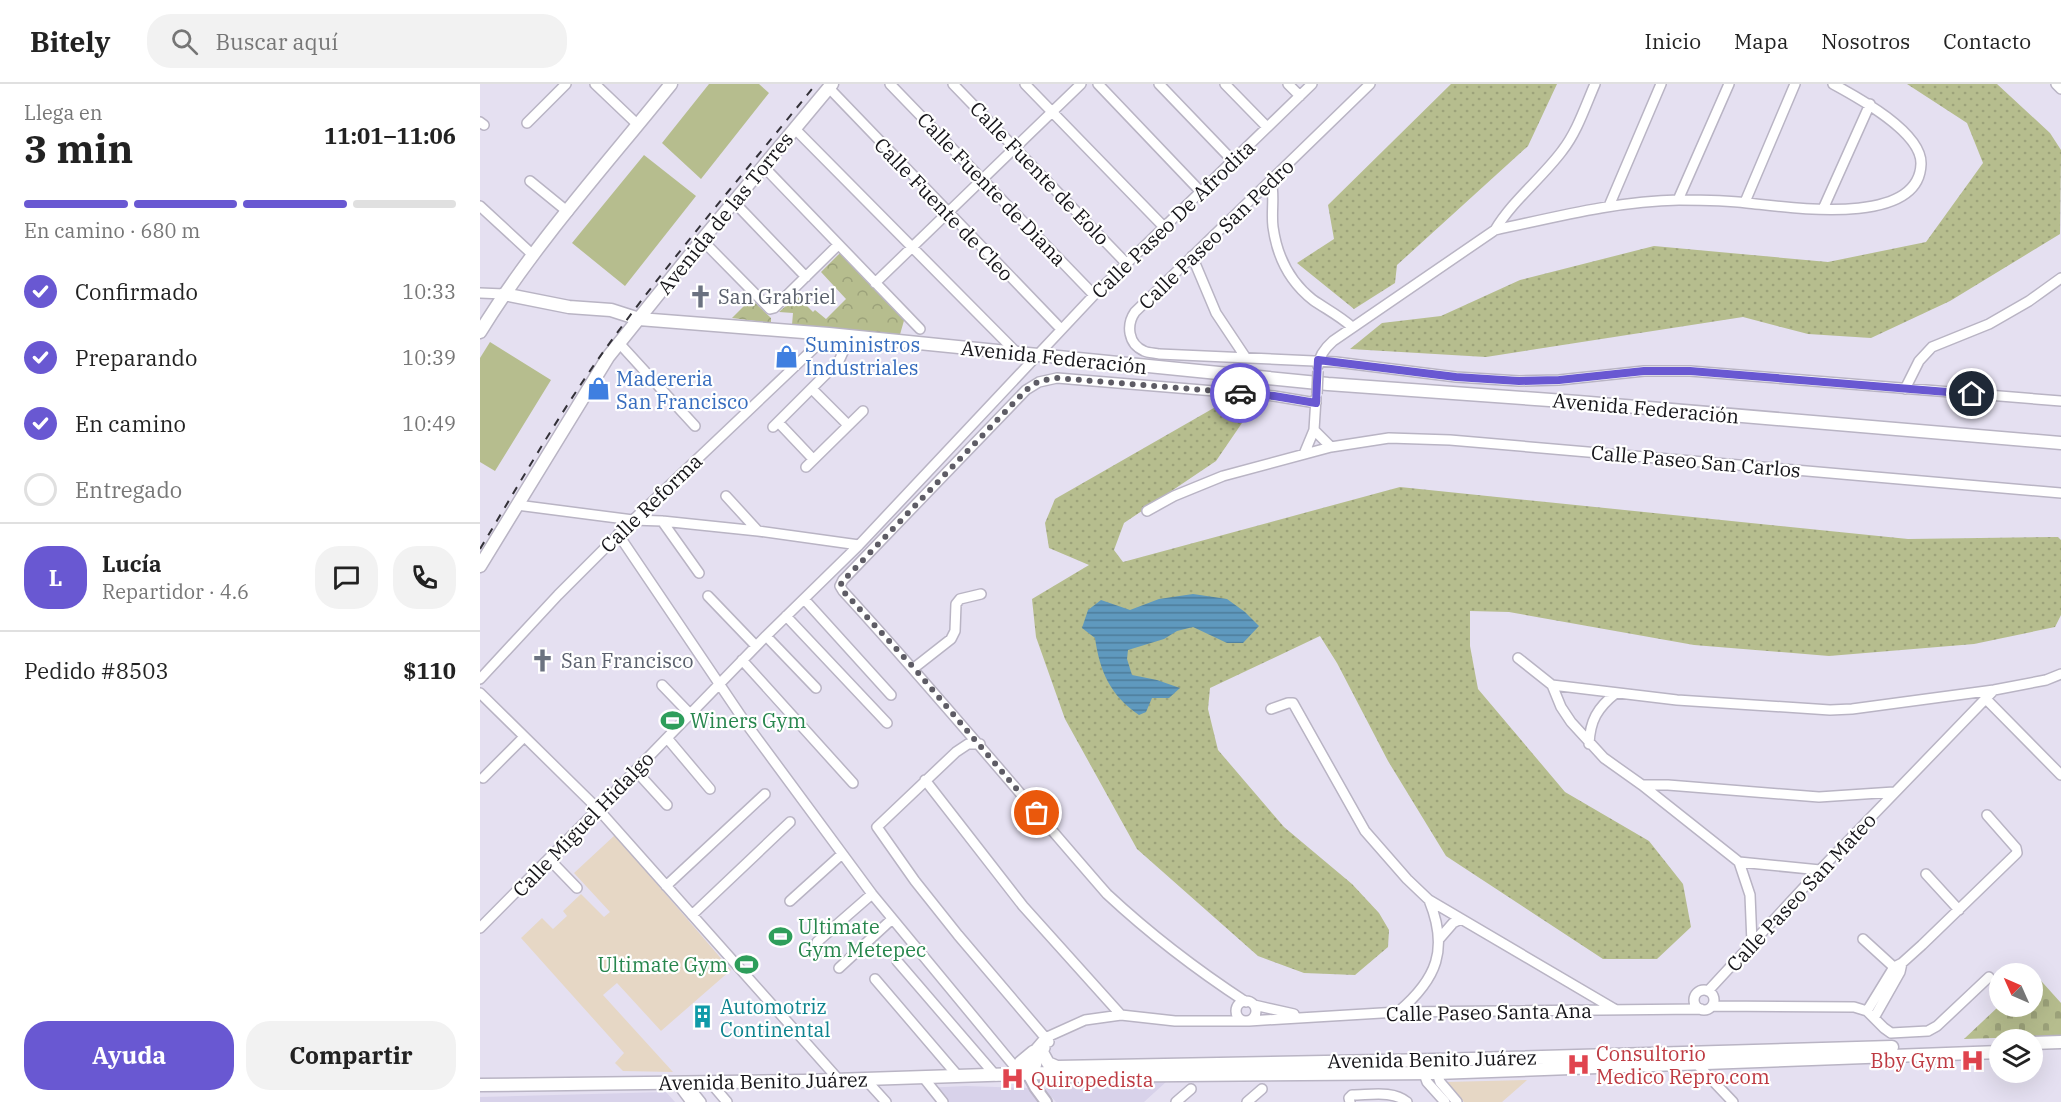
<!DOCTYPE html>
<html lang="es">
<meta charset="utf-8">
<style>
body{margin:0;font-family:"IBM Plex Serif",serif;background:#f2f2f2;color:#222;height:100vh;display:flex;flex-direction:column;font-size:22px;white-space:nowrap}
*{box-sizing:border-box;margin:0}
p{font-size:20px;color:#767676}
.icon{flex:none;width:33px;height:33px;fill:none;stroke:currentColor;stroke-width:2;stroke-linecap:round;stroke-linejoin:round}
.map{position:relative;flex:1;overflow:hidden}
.details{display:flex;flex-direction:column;background:#fff;width:480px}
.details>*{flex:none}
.needle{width:39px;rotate:315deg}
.fabs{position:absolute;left:1509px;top:879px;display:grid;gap:12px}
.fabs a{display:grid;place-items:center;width:54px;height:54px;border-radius:50%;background:#fff;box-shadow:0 6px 24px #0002;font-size:30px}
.pin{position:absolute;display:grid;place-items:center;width:51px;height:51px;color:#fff;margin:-26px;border:3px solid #fff;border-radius:50%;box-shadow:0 2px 6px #0007}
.courier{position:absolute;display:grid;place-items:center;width:60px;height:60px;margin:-30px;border:4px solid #6958d2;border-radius:50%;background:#fff;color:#222;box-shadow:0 2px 8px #0007}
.headline em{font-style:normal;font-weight:800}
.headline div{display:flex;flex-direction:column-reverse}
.headline{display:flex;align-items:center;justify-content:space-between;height:102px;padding:0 24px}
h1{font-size:39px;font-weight:800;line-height:45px}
.bar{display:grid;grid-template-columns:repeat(4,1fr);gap:9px 6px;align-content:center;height:72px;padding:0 24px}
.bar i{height:8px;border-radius:4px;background:#e0e0e0}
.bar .active{background:#6958d2}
.bar p{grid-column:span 4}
.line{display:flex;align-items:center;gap:15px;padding:0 24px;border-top:2px solid #e0e0e0}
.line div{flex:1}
.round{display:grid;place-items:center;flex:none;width:63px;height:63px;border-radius:24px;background:#f2f2f2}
ol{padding:0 24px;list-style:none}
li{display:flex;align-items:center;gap:18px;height:66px}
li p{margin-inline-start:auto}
li .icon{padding:6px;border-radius:50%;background:#6958d2;color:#fff;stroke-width:4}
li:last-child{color:#767676}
li i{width:33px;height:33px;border:3px solid #e0e0e0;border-radius:50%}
.button{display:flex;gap:12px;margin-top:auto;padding:12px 24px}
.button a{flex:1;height:69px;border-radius:24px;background:#6958d2;color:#fff;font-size:24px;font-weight:800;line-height:69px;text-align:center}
.button a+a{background:#f2f2f2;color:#222}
header{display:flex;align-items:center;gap:36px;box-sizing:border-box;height:84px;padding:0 30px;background:#fff;border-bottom:2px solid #e0e0e0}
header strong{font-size:28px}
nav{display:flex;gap:33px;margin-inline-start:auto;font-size:21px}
.search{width:420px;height:54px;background:#f2f2f2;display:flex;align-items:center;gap:15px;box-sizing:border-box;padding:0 21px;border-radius:24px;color:#767676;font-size:22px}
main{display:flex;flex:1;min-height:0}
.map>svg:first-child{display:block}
</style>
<header>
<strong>Bitely</strong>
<div class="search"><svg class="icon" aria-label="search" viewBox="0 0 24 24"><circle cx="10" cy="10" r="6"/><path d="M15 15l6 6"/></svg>Buscar aquí</div>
<nav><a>Inicio</a><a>Mapa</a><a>Nosotros</a><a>Contacto</a></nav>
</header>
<main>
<section class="details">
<div class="headline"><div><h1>3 min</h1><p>Llega en</p></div><em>11:01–11:06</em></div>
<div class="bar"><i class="active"></i><i class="active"></i><i class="active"></i><i></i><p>En camino · 680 m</p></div>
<ol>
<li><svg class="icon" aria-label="check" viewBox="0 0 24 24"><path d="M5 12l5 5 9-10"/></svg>Confirmado<p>10:33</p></li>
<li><svg class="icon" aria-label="check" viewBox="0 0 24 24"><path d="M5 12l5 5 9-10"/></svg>Preparando<p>10:39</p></li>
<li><svg class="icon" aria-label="check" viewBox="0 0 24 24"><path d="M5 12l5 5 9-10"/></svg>En camino<p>10:49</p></li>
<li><i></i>Entregado</li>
</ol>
<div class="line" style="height:108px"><b class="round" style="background:#6958d2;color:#fff">L</b><div><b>Lucía</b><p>Repartidor · 4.6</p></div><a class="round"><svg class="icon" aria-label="chat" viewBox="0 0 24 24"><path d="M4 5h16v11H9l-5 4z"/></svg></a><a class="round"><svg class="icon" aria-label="phone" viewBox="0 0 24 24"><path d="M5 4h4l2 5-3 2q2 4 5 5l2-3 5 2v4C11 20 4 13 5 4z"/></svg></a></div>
<div class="line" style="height:78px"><div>Pedido #8503</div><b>$110</b></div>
<div class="button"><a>Ayuda</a><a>Compartir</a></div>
</section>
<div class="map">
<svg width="1581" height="1018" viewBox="0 0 1581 1018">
<defs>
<pattern id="grass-dots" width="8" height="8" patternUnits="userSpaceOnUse" patternTransform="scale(1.5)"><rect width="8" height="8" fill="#b6bd8e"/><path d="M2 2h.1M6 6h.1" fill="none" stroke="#9ca27a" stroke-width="1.8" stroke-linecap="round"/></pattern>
<pattern id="cemetery-stones" width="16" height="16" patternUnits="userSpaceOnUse" patternTransform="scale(1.5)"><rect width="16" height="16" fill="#b6bd8e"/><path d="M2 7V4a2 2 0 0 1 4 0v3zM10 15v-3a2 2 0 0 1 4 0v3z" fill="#9ca27a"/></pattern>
<pattern id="park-crowns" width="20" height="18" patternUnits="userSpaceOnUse" patternTransform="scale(1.5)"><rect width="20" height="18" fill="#b6bd8e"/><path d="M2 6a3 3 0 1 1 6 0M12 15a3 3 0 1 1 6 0" fill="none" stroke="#9ca27a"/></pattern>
<pattern id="water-rules" width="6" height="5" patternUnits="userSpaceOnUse" patternTransform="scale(1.5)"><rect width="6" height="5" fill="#5f99be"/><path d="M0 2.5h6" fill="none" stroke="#4d7c9a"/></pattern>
</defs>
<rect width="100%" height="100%" fill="#e5e0f1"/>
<path fill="#d8d2ea" d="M686 998 664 1018H576L565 1006 570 1000Z
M486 1002 548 1004 560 1018H455L444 1004Z
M186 1008 195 1018H0V1013Z"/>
<path fill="#e6d7c5" d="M135 751 251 886 181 947 137 899 123 911 193 988 143 987 135 979 144 969 41 854 62 834 73 845 87 832 83 827 101 810 124 833 130 828 94 789Z
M1047 996 1022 1018H984L966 998Z"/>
<path fill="url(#grass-dots)" d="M971 0H1077L1048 62 917 181 915 199 874 225 817 179 854 155 848 121Z
M1427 0H1517L1570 49 1581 66 1580 150 1470 217 1391 254 1328 250 1263 233 1006 273 870 265 902 239 961 232 1040 196 1174 162 1348 178 1446 158 1503 79 1487 39Z
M777 317 736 377 644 439 634 466 643 478 920 403 1428 455 1578 453 1581 456V531L1575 543 1494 560 1349 572 1214 561 1029 528 990 527V562L998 605 1085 708 1169 757 1203 800 1211 843 1177 875H1123L966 772 908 677 857 579 840 552 730 604 728 625 738 666 804 743 872 800 899 829 909 846 908 863 875 891 824 889 778 872 657 765 585 635 556 553 552 515 609 481 569 464 565 439 575 415 739 321Z"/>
<path fill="url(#cemetery-stones)" d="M1554 889 1581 919V952L1484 955 1519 922H1552Z"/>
<path fill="url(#park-crowns)" d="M360 169 425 233 419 254 312 241 313 229 299 228 317 212 333 228 335 226 346 235 366 215 341 188Z
M271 215 291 234V239L252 234Z"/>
<path fill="#b6bd8e" d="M229 0H279L289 9 221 95 182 59Z
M164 71 216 112 145 202 92 159Z
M10 258 71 296 15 387 0 378V274Z"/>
<path fill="url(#water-rules)" d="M713 510 747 515 765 528 779 542 763 559H747L713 543 697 547 684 555 648 566 647 575 652 591 677 596 700 604 689 614H672L666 628 659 631C630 611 620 588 615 554L602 544 608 526 621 516 650 526 679 515Z"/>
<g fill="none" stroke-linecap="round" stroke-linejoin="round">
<defs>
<path id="minor" d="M115 0 158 41
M410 0 614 211
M473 0 646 179
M545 0 685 144
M618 0 721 108
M679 0 753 77
M745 0 787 43
M808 0 820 12
M890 0 655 228C646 241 648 260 664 267 668 269 675 269 679 270L856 278 976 293 1039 297 1079 296 1164 287H1210L1581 317
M1576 0 1581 5
M349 4 581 245
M0 38 4 41
M47 39 86 0
M315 45 538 270
M284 83 440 245
M791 96C795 111 791 128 793 143 797 172 810 198 833 216 846 225 860 232 872 243
M50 97 88 128
M1198 116 1249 0
M254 118 326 193
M1265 118 1315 0
M0 122 53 171
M1129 122 1181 0
M1343 125 1390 20
M1015 146C1076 133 1137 117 1199 116 1221 116 1245 116 1267 119 1308 123 1439 144 1441 80 1442 48 1377 13 1353 0
M222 156 290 225 294 224 358 161
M712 172 736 229 766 274
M395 199 601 0
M0 209 24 210
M139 259 215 342
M838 282C839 272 845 264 853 257L1015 146C1033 116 1061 95 1082 67 1097 48 1105 23 1115 0
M332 305 368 341
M1425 305 1439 277 1452 263 1509 240 1549 217 1581 194
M298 338 333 375
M293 343 359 277 363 268 366 252
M834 346 851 363
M824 370 834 346 836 314
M326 383 383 327
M246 412 278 447
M37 421 153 436 182 437 278 447 379 461
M667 427 694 412 743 392 851 363 909 354 970 356 1581 409
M182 437 219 489
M138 450 265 638 392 810 540 989
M228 512 276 562
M324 515 411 611
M306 532 407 639
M286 552 336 604
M1038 574 1072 601 1081 623 1091 638 1124 674 1162 701 1259 778 1270 811 1272 859
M262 576 373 699
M434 584 471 555 475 547 476 520 480 515 501 510
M0 595 78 511 153 436 349 250
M182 601 210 630
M1072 601 1197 616 1350 626 1372 625 1514 606 1566 596 1581 590
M0 609 118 725 359 996
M1506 615 1581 691
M791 625 808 619H813L885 747 927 795 949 816 1136 926
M187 654 230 705
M500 660H488L476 668 397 743 435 797 478 851 569 958
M1109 660C1110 637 1117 624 1136 609
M156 687 187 721
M3 694 44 653
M445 696 543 822 641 931
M1162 701H1188L1339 713 1414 708
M69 775 97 804
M1259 778 1340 786
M1446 790 1479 826
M186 802 285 710
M310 817 362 770
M212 831 310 738
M0 844 118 725 286 552 379 461 614 211 832 0
M960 854 973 839 981 835
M1383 855 1417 886
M337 858 392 810
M417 877 516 992
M359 884 411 836
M395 895 478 992
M1214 916a10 10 0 1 1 20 0a10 10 0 1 1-20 0Z
M1228 907 1340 786 1514 606
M756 927a10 10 0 1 1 20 0a10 10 0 1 1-20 0Z
M766 918C717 886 670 850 627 810 539 709 454 606 363 507L360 502 363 496 546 306 559 298 577 294 794 312 836 319
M774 921 814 930
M1232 922 1374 923 1387 927 1404 944 1411 949 1448 947 1457 942 1509 893
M1387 927 1414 883 1422 879 1442 861 1537 769 1536 764 1507 731
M918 928C957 895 969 865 949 816
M1394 934 1420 888 1422 879
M769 937 918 928 1221 925
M1215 976V978L1253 1018
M942 984 947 998 965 1018
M956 986 960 998 977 1018
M548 990V982L553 968 565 954 605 936 641 931 695 937H763
M554 990 558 975 565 964
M443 993 463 1018
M386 996 406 1018
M196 998 211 1018
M205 998 221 1018
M230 998 247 1018
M696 1018 711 1005
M767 1018 782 1005
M870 1018 869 1014 872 1011C890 1011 913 1006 927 1018"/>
<path id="tertiary" d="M548 990 555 1003 566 1018"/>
<path id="secondary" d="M24 210 89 223 131 226 159 235 349 250 848 300 1098 318 1581 359
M0 248C55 159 126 81 191 0
M0 482 128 273 222 156 352 0
M1552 959 1581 958
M562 968 568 979 577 983
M566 989 577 983 955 976 1412 963
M532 991 541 978 553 968
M0 1001 323 997 566 989 578 992 956 989 1520 968"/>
</defs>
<use href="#minor" stroke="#b9b4c4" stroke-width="12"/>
<use href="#tertiary" stroke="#b9b4c4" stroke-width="14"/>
<use href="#secondary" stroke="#b9b4c4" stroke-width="15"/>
<use href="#minor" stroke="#fff" stroke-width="9"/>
<use href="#tertiary" stroke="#fff" stroke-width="10"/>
<use href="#secondary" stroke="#fff" stroke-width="12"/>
<path stroke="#333138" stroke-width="2" stroke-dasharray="8 8" stroke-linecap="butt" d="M0 465C41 397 80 328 126 264 192 173 266 87 336 0"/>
<defs>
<path id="minor-bridge" d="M837 310 838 287"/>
</defs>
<use href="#minor-bridge" stroke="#b9b4c4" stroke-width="12" stroke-linecap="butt"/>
<use href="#minor-bridge" stroke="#fff" stroke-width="9"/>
</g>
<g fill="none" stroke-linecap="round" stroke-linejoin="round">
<path stroke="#5e5c65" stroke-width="6" stroke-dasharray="0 10.8" d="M557 729 434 584 363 507 361 499 546 306 559 297 577 294 760 309"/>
<path stroke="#6958d2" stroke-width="8" d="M760 309 794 312 836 319 838 276 976 293 1039 297 1079 296 1164 287H1210L1492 310"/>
</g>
<defs>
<symbol id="church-bare" viewBox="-9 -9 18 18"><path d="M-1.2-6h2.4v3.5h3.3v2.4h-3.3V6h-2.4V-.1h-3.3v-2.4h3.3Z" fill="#6b7280" stroke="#fff" stroke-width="2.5" paint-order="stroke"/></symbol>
<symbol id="shop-bare" viewBox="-9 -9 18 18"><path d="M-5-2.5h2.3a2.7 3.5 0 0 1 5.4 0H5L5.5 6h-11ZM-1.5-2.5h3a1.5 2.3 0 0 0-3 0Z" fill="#3f7fe0" stroke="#fff" stroke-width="2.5" paint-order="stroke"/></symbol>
<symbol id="stadium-bare" viewBox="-9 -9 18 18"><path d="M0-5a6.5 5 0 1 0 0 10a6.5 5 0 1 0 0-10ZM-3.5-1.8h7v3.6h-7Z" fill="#2e9e5b" stroke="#fff" stroke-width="2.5" paint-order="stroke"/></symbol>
<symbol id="building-bare" viewBox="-9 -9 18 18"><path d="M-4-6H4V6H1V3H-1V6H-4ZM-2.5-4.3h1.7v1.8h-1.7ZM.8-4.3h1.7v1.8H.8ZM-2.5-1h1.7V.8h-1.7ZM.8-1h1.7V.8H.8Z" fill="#0f9aa8" stroke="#fff" stroke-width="2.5" paint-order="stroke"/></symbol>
<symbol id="hospital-bare" viewBox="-9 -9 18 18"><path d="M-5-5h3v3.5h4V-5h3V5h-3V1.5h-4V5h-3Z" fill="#e0444e" stroke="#fff" stroke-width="2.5" paint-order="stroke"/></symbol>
</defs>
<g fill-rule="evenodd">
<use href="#church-bare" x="204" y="196" width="33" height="33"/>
<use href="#shop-bare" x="290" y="256" width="33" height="33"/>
<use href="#shop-bare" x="102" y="288" width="33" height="33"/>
<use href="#church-bare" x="46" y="560" width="33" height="33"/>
<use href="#stadium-bare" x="176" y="620" width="33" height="33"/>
<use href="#stadium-bare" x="284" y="836" width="33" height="33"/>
<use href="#stadium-bare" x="250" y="864" width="33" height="33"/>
<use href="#building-bare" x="206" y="916" width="33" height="33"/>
<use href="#hospital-bare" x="1476" y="960" width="33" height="33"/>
<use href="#hospital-bare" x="1082" y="964" width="33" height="33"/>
<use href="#hospital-bare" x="516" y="978" width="33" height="33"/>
</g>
<g text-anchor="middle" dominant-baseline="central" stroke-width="4.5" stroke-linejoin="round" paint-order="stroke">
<g font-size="20" fill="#16151a" stroke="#fff">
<text transform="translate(560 89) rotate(46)">Calle Fuente de Eolo</text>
<text transform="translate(512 105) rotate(46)">Calle Fuente de Diana</text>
<text transform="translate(464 125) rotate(46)">Calle Fuente de Cleo</text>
<text transform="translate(245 129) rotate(-51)">Avenida de las Torres</text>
<text transform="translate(693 135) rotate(-44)">Calle Paseo De Afrodita</text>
<text transform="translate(736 150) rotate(-44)">Calle Paseo San Pedro</text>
<text transform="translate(574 273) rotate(6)">Avenida Federación</text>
<text transform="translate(1166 324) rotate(5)">Avenida Federación</text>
<text transform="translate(1216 377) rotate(5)">Calle Paseo San Carlos</text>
<text transform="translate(171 419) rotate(-44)">Calle Reforma</text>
<text transform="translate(103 740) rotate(-46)">Calle Miguel Hidalgo</text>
<text transform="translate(1321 808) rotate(-47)">Calle Paseo San Mateo</text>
<text transform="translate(1009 928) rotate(-1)">Calle Paseo Santa Ana</text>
<text transform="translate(952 975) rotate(-1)">Avenida Benito Juárez</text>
<text transform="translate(283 997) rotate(-1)">Avenida Benito Juárez</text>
</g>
<g font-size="20" fill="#5b616d" stroke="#fff" text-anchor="start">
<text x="238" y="212">San Grabriel</text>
<text x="81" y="576">San Francisco</text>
</g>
<g font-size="20" fill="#366cbe" stroke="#fff" text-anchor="start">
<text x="325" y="260">Suministros<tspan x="325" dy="23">Industriales</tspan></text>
<text x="136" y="294">Madereria<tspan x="136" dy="23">San Francisco</tspan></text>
</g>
<g font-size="20" fill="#27864d" stroke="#fff" text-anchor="start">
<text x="210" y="636">Winers Gym</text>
<text x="318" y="842">Ultimate<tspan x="318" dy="23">Gym Metepec</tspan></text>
<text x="248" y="880" text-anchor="end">Ultimate Gym</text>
</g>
<g font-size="20" fill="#0d838f" stroke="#fff" text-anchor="start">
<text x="240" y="922">Automotriz<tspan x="240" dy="23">Continental</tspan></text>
</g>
<g font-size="20" fill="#be3a42" stroke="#fff" text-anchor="start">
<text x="1116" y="969">Consultorio<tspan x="1116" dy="23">Medico Repro.com</tspan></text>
<text x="1475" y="976" text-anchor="end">Bby Gym</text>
<text x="551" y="995">Quiropedista</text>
</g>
</g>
</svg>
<div class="fabs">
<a><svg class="needle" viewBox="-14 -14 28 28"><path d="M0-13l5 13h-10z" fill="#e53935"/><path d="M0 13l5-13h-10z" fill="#767676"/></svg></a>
<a><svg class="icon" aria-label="layers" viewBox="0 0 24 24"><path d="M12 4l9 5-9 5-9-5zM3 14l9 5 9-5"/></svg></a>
</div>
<div class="pin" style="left:557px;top:729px;background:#ea580c"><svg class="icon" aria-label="bag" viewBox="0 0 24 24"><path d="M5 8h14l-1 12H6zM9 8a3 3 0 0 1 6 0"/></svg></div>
<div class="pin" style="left:1492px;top:310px;background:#1f2937"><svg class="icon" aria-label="home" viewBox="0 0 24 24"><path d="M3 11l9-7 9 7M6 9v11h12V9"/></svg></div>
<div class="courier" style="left:760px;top:309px"><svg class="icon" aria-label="car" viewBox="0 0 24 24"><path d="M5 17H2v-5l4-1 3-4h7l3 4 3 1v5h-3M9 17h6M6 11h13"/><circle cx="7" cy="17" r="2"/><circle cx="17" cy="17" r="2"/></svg></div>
</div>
</main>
